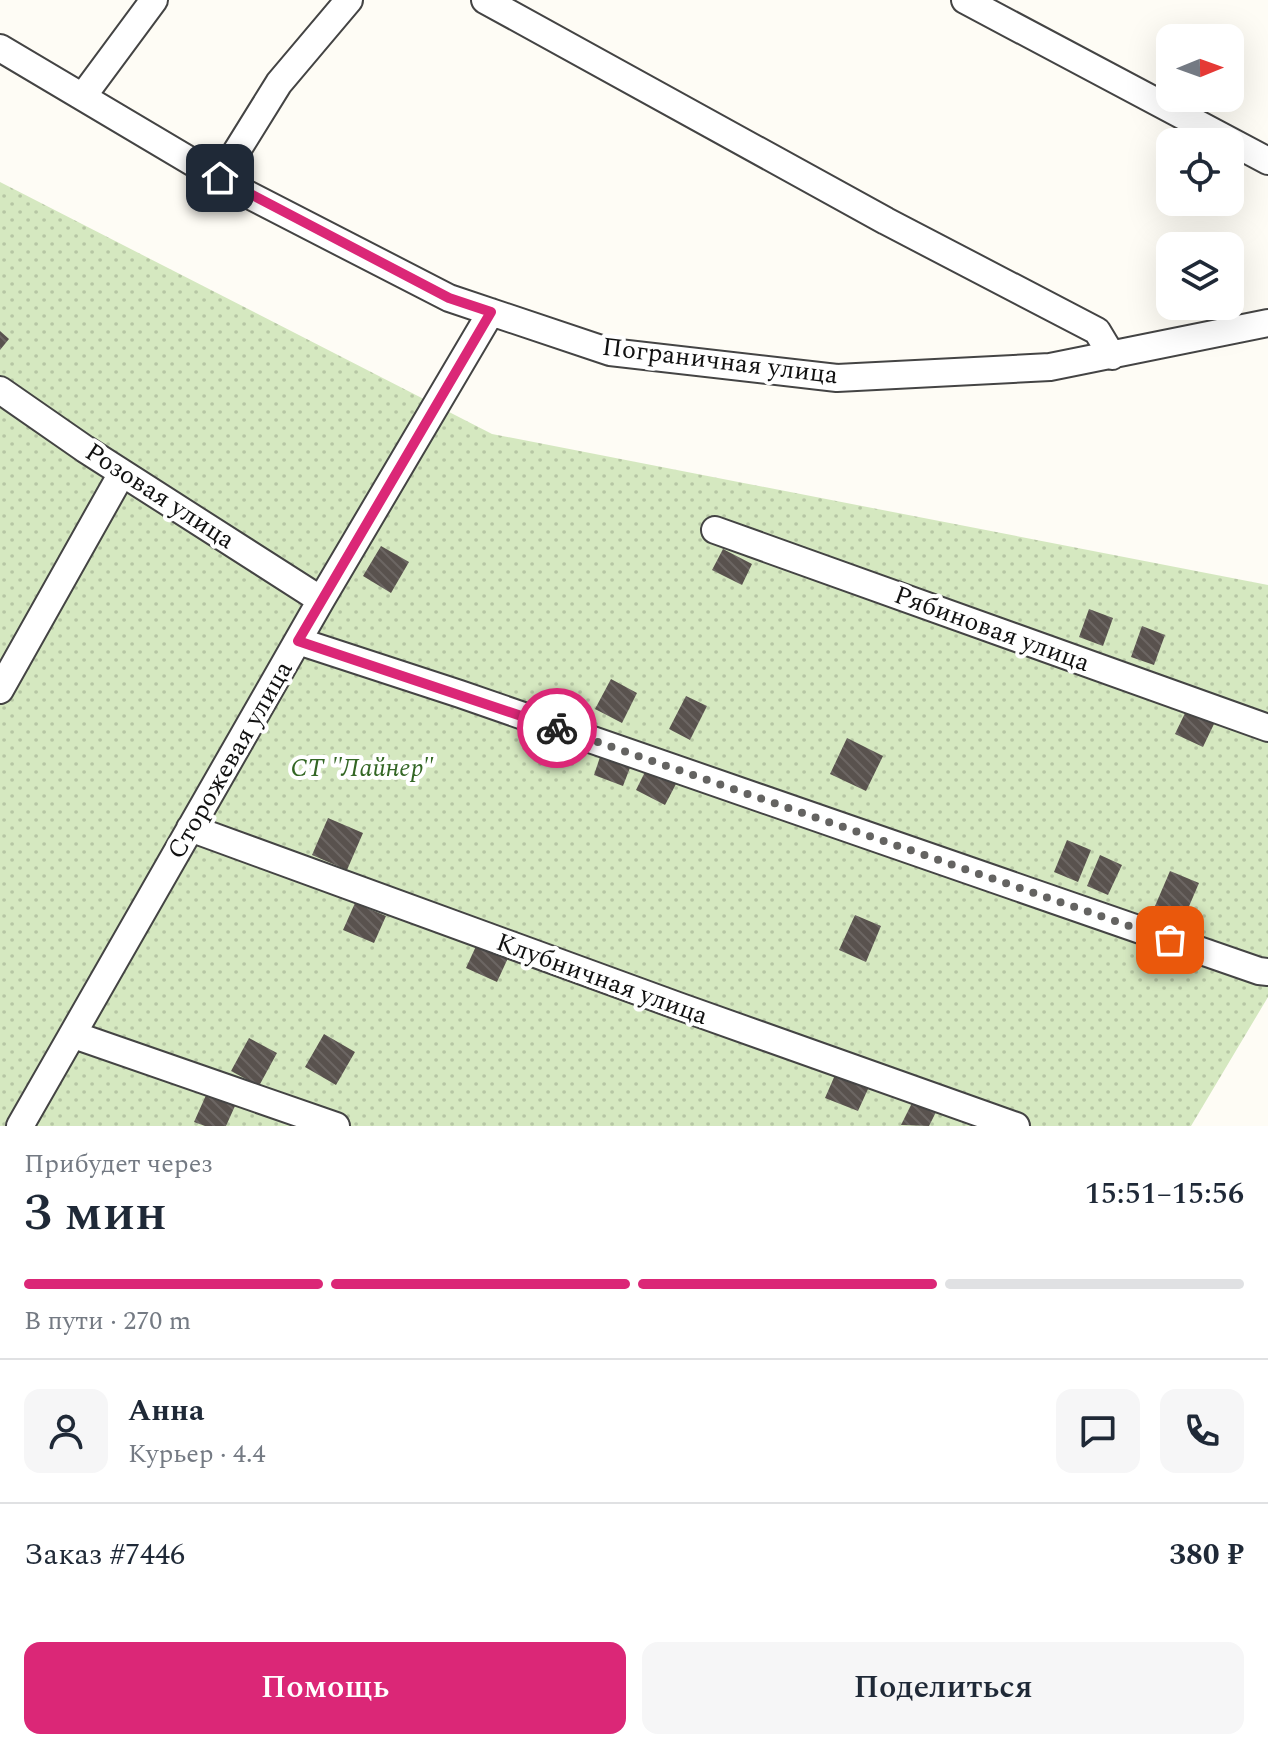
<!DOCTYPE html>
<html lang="ru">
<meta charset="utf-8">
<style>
body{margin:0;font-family:Spectral,serif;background:#f6f6f7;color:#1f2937;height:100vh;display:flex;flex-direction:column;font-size:30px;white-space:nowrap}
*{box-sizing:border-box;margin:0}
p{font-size:26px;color:#747a83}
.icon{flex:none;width:44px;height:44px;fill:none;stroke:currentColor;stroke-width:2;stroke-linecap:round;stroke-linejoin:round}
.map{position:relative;height:1126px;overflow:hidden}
.sheet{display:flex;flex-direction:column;background:#fff;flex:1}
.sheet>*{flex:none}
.needle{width:52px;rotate:89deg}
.controls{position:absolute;left:1156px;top:24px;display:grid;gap:16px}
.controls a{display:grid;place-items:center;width:88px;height:88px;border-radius:16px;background:#fff;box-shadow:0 8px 32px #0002;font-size:40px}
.pin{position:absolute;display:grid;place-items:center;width:68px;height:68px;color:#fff;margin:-34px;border-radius:16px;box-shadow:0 4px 12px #0006}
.courier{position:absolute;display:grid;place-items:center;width:80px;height:80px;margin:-40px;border:6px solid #db2777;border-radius:50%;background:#fff;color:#222;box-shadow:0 2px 10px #0007}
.head em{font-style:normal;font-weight:600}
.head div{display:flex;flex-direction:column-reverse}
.head{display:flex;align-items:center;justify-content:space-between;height:136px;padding:0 24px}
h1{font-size:52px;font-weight:600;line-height:60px}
.bar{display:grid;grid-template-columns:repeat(4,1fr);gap:12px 8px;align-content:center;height:96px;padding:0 24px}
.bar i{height:10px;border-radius:6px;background:#e0e1e3}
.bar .current{background:#db2777}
.bar p{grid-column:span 4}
.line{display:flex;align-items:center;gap:20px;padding:0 24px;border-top:2px solid #e0e1e3}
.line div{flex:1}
.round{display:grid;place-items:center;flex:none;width:84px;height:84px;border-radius:16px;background:#f6f6f7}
.button{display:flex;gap:16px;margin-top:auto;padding:16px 24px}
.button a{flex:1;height:92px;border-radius:16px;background:#db2777;color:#fff;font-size:32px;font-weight:600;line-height:92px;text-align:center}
.button a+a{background:#f6f6f7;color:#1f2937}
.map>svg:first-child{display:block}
</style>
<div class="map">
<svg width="1268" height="1126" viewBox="0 0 1268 1126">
<defs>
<pattern id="green-dots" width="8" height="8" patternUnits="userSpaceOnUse" patternTransform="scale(2)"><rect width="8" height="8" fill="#d5e8c0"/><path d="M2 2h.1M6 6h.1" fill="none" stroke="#b6c6a4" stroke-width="1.8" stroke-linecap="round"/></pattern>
<pattern id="building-back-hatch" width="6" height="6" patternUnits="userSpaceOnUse" patternTransform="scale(2)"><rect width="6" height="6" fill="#59524e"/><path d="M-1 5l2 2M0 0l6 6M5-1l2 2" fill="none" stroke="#6c6663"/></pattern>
</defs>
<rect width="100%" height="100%" fill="#fefcf5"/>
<path fill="url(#green-dots)" d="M0 182 492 434 1268 585V997L1191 1126H0Z"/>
<path fill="url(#building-back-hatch)" d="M0 331 9 339 0 350Z
M381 546 409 562 391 593 363 576Z
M723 549 752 564 742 585 712 570Z
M1089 609 1113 618 1103 646 1079 637Z
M1142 626 1165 635 1154 665 1131 657Z
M611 679 637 693 622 723 595 709Z
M686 696 707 706 690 740 669 729Z
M1186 711 1214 724 1203 747 1175 734Z
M847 738 883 756 866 791 830 774Z
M601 754 631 765 623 786 594 775Z
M647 768 676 784 665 805 636 790Z
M328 818 363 833 347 870 312 855Z
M1067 840 1091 850 1078 882 1054 872Z
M1100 855 1122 865 1108 895 1087 886Z
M1170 871 1199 883 1184 918 1155 906Z
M355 903 386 916 374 943 343 930Z
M855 915 881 926 866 962 839 950Z
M477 944 508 958 497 982 466 968Z
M324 1034 355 1052 336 1085 305 1067Z
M249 1038 277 1053 259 1086 231 1071Z
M835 1075 868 1089 858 1111 825 1098Z
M207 1093 235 1106 226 1126H205L194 1122Z
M913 1101 936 1112 929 1126 901 1125Z"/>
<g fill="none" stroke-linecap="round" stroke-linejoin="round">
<defs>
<path id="minor" d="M485 0 886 221 1097 331 1112 356
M965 0 1268 161
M0 48 241 191 449 298 610 352 837 378 1050 367 1268 323
M83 96 154 0
M220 178 279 83 349 0
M0 390 85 449 321 600
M715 530 1268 728
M298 641 460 694 1259 971 1268 972
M0 690 122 473
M190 828 681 1007 1016 1126
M74 1035 336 1126
M20 1126 321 600 491 312"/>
</defs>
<use href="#minor" stroke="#444" stroke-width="30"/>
<use href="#minor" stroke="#fff" stroke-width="26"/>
</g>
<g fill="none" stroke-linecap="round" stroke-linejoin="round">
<path stroke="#646361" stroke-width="8" stroke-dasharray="0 14.4" d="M557 728 1170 940"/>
<path stroke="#db2777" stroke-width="10" d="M220 178 449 298 491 312 298 641 557 728"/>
</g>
<g text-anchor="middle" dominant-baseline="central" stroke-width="8" stroke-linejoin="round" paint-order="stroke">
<g font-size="26" fill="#111" stroke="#fff">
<text transform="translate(720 361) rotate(7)">Пограничная улица</text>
<text transform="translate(160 496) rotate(33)">Розовая улица</text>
<text transform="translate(992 629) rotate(20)">Рябиновая улица</text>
<text transform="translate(230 760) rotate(-60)">Сторожевая улица</text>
<text transform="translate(602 979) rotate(20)">Клубничная улица</text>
</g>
<g font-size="26" font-style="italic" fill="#336624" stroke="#fff">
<text x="362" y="768">СТ "Лайнер"</text>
</g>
</g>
</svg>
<div class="controls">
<a><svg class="needle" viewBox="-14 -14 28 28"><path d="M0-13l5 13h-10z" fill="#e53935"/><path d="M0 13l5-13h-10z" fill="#747a83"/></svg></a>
<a><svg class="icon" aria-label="locate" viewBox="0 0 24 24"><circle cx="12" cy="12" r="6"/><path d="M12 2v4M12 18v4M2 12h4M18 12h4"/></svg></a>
<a><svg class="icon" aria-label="layers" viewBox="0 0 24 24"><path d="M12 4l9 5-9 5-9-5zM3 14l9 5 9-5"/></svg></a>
</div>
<div class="pin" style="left:1170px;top:940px;background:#ea580c"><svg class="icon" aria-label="bag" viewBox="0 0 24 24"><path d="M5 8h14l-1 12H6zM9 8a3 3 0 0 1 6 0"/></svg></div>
<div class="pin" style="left:220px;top:178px;background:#1f2937"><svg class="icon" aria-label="home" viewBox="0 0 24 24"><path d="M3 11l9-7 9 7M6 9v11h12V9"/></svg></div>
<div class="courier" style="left:557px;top:728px"><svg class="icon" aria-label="bike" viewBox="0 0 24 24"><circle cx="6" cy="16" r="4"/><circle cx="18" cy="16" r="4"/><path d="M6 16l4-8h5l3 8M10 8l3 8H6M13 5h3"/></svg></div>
</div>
<section class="sheet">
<div class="head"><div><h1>3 мин</h1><p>Прибудет через</p></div><em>15:51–15:56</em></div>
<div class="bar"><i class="current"></i><i class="current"></i><i class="current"></i><i></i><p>В пути · 270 m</p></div>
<div class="line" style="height:144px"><a class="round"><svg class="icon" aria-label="person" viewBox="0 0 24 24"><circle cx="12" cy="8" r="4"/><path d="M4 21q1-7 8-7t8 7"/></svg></a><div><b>Анна</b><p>Курьер · 4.4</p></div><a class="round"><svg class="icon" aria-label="chat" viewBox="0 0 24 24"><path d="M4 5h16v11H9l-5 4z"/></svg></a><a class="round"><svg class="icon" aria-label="phone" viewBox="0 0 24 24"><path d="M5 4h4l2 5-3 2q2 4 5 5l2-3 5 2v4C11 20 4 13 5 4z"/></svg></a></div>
<div class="line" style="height:104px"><div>Заказ #7446</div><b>380 ₽</b></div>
<div class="button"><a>Помощь</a><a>Поделиться</a></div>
</section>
